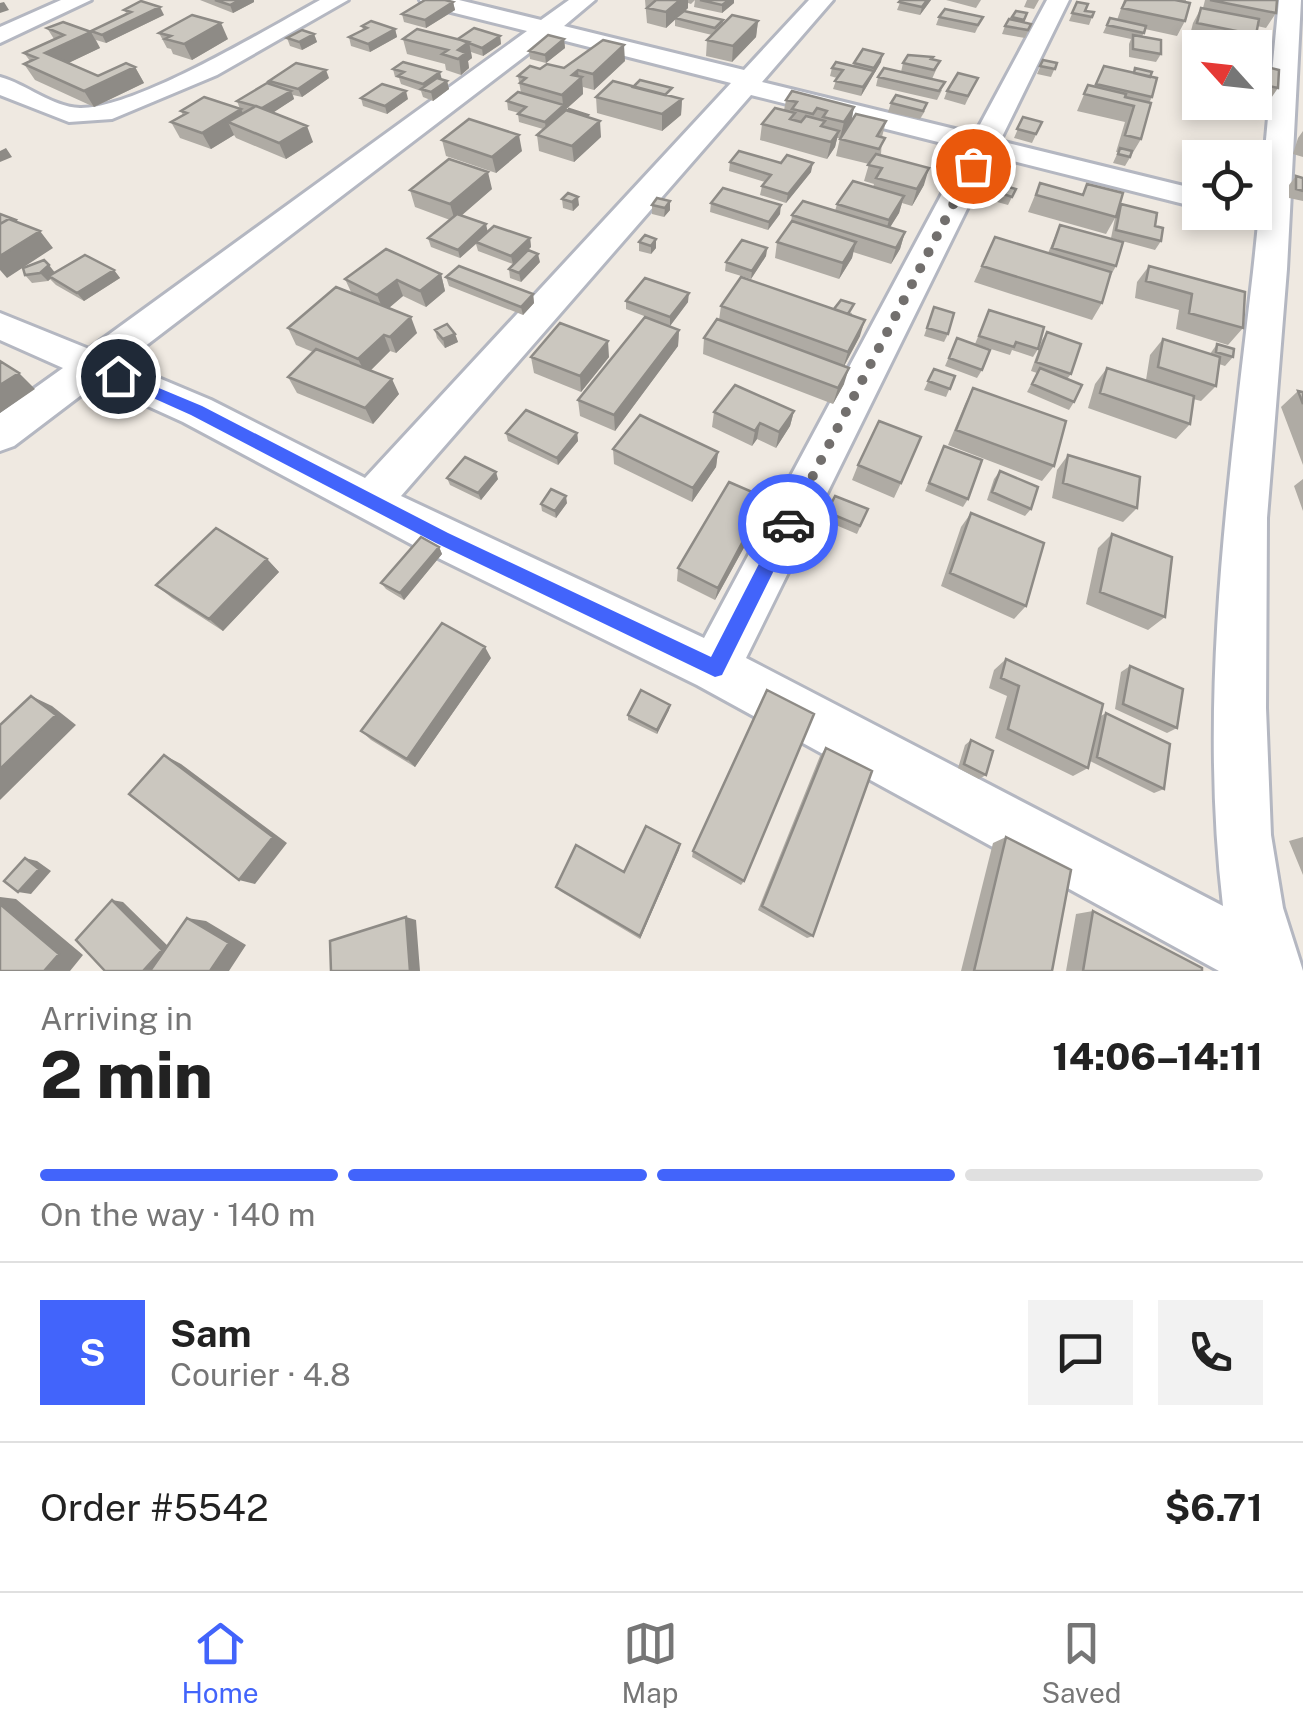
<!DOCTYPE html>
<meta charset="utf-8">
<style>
body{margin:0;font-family:"Public Sans",sans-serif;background:#f2f2f2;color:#222;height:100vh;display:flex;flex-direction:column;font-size:38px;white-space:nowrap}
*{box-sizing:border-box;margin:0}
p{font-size:32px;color:#767676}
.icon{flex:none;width:55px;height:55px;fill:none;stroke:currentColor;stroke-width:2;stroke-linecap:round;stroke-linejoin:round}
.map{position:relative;height:971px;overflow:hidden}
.drawer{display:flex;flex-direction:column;background:#fff;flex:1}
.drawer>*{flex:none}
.needle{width:65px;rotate:297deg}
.tools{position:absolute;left:1182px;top:30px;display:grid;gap:20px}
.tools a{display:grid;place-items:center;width:90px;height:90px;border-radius:0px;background:#fff;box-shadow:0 5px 15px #0003;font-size:50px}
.pin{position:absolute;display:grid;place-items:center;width:85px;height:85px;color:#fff;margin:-42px;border:5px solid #fff;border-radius:50%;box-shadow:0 2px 10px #0007}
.courier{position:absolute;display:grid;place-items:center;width:100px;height:100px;margin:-50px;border:8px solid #4264fb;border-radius:50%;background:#fff;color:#222;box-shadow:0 2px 12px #0007}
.head em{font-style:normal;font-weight:800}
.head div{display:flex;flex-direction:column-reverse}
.head{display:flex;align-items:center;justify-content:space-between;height:170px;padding:0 40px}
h1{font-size:65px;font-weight:800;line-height:75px}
.bar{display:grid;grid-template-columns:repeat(4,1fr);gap:15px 10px;align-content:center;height:120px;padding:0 40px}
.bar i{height:12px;border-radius:8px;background:#e0e0e0}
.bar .selected{background:#4264fb}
.bar p{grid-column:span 4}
.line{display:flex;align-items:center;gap:25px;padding:0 40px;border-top:2px solid #e0e0e0}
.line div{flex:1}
.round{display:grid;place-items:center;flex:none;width:105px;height:105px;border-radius:0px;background:#f2f2f2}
.tab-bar{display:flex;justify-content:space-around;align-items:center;height:140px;border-top:2px solid #e0e0e0;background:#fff;font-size:28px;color:#767676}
.tab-bar a{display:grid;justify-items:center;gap:5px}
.tab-bar .selected{color:#4264fb}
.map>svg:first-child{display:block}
</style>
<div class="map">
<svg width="1303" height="971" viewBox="0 0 1303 971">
<rect width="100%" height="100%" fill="#efe9e1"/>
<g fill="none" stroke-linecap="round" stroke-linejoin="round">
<defs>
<path id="minor" d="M61 0H91L0 43V27Z
M320 0H348L217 75 112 119 69 122 0 95V77C26 84 52 107 80 108 135 109 267 29 320 0Z
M420 0H459L541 20 569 0H595L564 26 744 70 809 0H833L762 82 975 134 1047 0H1069L1000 141 1200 190V208L993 156 746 658 1223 906C1198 694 1229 482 1253 272 1263 181 1270 90 1279 0H1301L1287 269 1267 518 1266 708 1271 835 1283 908 1303 971H1219L697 685 426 552 183 422 97 383 14 446 0 451V413L63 368 0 340V313L89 349 527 31 423 5ZM550 37 731 83 365 478 211 400 123 363ZM751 95 966 149 704 638 401 496Z"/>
</defs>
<use href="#minor" stroke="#b4b7c1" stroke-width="6"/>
<use href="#minor" fill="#fff" fill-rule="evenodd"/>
</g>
<path fill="#afaba4" d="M200 0H254V2L233 13Z
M645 0H734V3L722 13 694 7 695 0 691 4 688 3V8L685 11 723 20V25L758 21 756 37 732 62 706 56 707 40 712 35 675 26V19L666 28 647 23Z
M901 0H931L920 15 897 10Z
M946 0H981L976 8Z
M1027 0H1039L1034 9 1024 7Z
M1124 0H1186L1185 21 1177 36 1145 29 1142 37 1161 54 1156 62 1129 57V44L1131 39 1103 33 1110 18 1117 20Z
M1205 0H1277L1276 13 1266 28 1257 26 1256 35 1248 48H1231L1189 39 1193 23 1201 8H1203Z
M453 2 455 10 426 28 404 22 402 14Z
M1077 2 1085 11 1094 12 1089 25 1069 21Z
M124 10 164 15 106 43 96 40 100 48 68 63 98 76 135 67 144 83 94 107 35 80 24 64 30 61 24 53 54 39 47 28 91 32 127 14Z
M1016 11 1027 13 1024 22 1031 24 1025 38 1002 34 1005 26 1011 20Z
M939 17H983L975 33 936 25Z
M362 26 395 29 397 37 370 52 351 46 349 37 363 30Z
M159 33 228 39 192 60 173 54 171 49 167 48Z
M314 34 317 42 302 50 290 46 287 38Z
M500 36 501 44 483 56 471 52 472 58 468 61 469 68 461 75 446 70 445 64 407 54 403 39H458Z
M564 39 565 48 546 63 530 59 529 51Z
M932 59 940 61 932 79 901 72 903 63Z
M1043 60 1057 63 1051 77 1037 74Z
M625 61 594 90 583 87V94L564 111 588 117 601 137 574 162 539 151 537 135 543 129 519 122 518 114 519 113 508 110 507 101 521 93 518 76 540 69 564 68Z
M881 62 861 96 833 89 837 78 830 76 832 68 853 66 854 63Z
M1255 64 1278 88 1267 104 1255 101Z
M1104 66 1133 73 1135 68 1150 77 1152 97 1149 103 1141 139 1125 166 1113 163 1118 152H1116L1125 122 1077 111 1088 85 1094 87Z
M393 69 447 81 449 89 433 101 423 97 421 91 401 84 399 78 395 77Z
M878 77 942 90 937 100 876 86Z
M329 78 302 97 293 95 294 99 273 112 313 142 286 159 236 138 234 135 211 149 180 138 171 122 183 115 181 111 240 109 237 101 270 84 269 81Z
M978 78 965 105 944 99 947 91Z
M671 96 682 99 681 115 662 131 597 113 596 97Z
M361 98 408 99 387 114 363 106Z
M786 100 854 107 851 122 886 121 882 137 881 155 924 185 912 206 902 203 899 213 890 227 905 232 900 249 891 264 853 252 852 258 839 279 775 258 777 242 791 223 792 215 835 211 837 204 873 187 874 184 864 181 869 164 836 156 840 138H837L835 147 827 159 760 140 762 124 784 110Z
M891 103 925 111 920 119 888 112Z
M1023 117 1042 122 1032 143 1014 138Z
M1303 131V157L1293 154 1298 138Z
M442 140 522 151 496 173 446 156Z
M730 162 811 172 786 203 760 195 762 186 765 182 729 171Z
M1296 176 1303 178V201L1289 198V185Z
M1040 183 1082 195 1087 184 1118 210 1121 204 1155 226 1161 241 1155 250 1111 238 1115 218 1106 234 1028 212Z
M997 184 1016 189 1008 205 990 200Z
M492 189 461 216 487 232 530 238 531 247 513 264 478 251 476 244 460 258 431 247 428 238 450 220 415 207 410 190Z
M562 199 579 205 573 211 563 208Z
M711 203 780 214 768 230 710 212Z
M652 205 670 210 664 217 652 214Z
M1060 225 1116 266 1111 275 1102 303 1092 320 974 282 995 237 1048 253Z
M639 242 656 248 651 254 639 251Z
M767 248 766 256 751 279 725 271 726 262Z
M540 262 521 282 510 278 509 269Z
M1149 266 1243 328 1228 345 1176 329 1179 310 1135 298 1137 282Z
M23 268 55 273 114 270 120 278 84 301 56 285 50 279 48 281 32 283 25 275Z
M441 274 445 291 426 307 403 296 389 308 417 333 396 353 390 351 371 370 399 394 373 424 297 393 288 377 313 352 296 345 288 328 351 292 345 279Z
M446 277 533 294 534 303 523 315 449 286Z
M626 301 688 302 670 326 626 309Z
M721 306 834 309 852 313 851 315 860 336 844 366V384L833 404 703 354 704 338 719 320Z
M934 307 948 334 944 342 924 336Z
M989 310 1038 349 1033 357 1012 350 1010 355 975 344Z
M435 330 455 334 458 342 445 348 437 338Z
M679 330 678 346 615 431 580 416 578 400Z
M1047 332 1071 374 1067 379 1074 402 1069 410 1027 392 1037 373 1031 371 1042 340Z
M957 338 982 370 977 378 945 366Z
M1163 339 1210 354 1217 344 1233 357 1225 366 1219 364 1216 386 1201 401 1193 399 1190 424 1176 439 1088 408 1095 384 1107 368 1146 380 1150 355Z
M531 357H609L581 392 534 373Z
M934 369 955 376 946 397 924 390Z
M973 388 1054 466 1042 481 948 445 965 404Z
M1298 391 1303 392V465L1281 407Z
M794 411 790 426 776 448 757 439 752 446 712 427 714 412Z
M506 433H577L578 441 558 465 508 441Z
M944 446 968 499 963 507 925 491Z
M613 449 718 452 716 467 692 502 614 464Z
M1068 455 1137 508 1123 522 1052 498 1057 470Z
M858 465 901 483 894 498 852 480Z
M1000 471 1031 509 1025 516 987 500 994 479Z
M447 478 498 479 481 500 450 485Z
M1303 479V511L1294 486Z
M567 503 556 518 542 511 541 504Z
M868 509 857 534 824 520 827 512Z
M763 513 715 600 677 581 678 568Z
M971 513 1026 606 1014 619 941 586 961 527Z
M1112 534 1165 617 1148 630 1086 604 1098 548Z
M439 547 442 554 404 600 386 589 381 583Z
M267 559 279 572 223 631 172 598 156 585Z
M491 658 415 767 371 740 361 731Z
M1006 659 1099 717 1106 713 1164 789 1154 793 1090 761 1088 768 1073 776 995 738 1007 696 989 688 994 670Z
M1130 666 1177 728 1167 733 1115 709 1121 672Z
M669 710 657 734 628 720V715Z
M971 740 986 775 979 779 958 768 965 745Z
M826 748 813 936 807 938 758 910 820 756Z
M1006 837 1052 971H961L993 843Z
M1303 837V875L1289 841Z
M680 844 640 939 560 891 556 887 624 872Z
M693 851 744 881 741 885 692 857Z
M1093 911 1202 971H1066L1076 914Z"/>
<path fill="#8e8b86" d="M240 0H254V2L233 13 230 5Z
M680 0H688V8L666 28V12Z
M729 0H734V3L722 13V5Z
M927 0H931L920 15 922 7Z
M4 2 9 10 0 13V3Z
M453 2 455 10 426 28 425 20Z
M160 7 164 15 106 43 102 35Z
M758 21 756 37 732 62 733 46Z
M221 23 228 39 192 60 184 44Z
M395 29 397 37 370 52 368 44Z
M91 32 100 48 56 69 45 53Z
M314 34 317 42 302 50 299 42Z
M500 36 501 44 483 56 482 48Z
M564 39 565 48 546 63 545 55Z
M469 42 472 58 468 61 469 68 461 75 458 50Z
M624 45 625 61 594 90 593 74Z
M883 54 881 62 861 96 863 87Z
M135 67 144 83 94 107 84 91Z
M326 70 329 78 302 97 298 89Z
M578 70 579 81 582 77 583 94 564 111 546 130 545 122 563 105 562 95 572 75Z
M440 72 442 80 425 92 423 84Z
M447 81 449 89 433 101 431 92Z
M291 91 294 99 265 118 261 109Z
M406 91 408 99 387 114 385 106Z
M682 99 681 115 662 131V114Z
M854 107 851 123 840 138 844 122Z
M241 109 249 126 228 122 234 135 211 149 202 133Z
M600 121 601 137 574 162 572 146Z
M307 126 313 142 286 159 279 143Z
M839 131 835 147 827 159 831 142Z
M519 135 522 151 496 173 492 157Z
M6 148 12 157 0 162V151Z
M813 163 811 172 786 203 788 194Z
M929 168 924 185 912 206 917 189Z
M488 172 492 189 455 221 450 204Z
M904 196 899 213 884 237 889 220Z
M578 197 579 205 573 211 572 202Z
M670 201V210L664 217 665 208Z
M781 205 780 214 768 230 769 222Z
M486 224 488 233 460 258 458 250Z
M40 231 53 248 7 278 0 270V256Z
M905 232 900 249 891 264 896 248Z
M530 238 531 247 513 264 511 256Z
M656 239V248L651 254V246Z
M856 242 852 258 839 279 843 263Z
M767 248 766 256 751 279 752 271Z
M538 254 540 262 521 282 519 273Z
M49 265 56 274 48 281 40 273Z
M114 270 120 278 84 301 77 293Z
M441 274 445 291 426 307 420 291Z
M397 280 403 296 384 312 377 295Z
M689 293 688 302 670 326V317Z
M533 294 534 303 523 315 521 307Z
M411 317 417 333 396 353 390 337Z
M865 320 860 336 843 368 848 352Z
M679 330 678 346 615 431 614 415Z
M455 334 458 342 445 348 443 339Z
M384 335 390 351 366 375 358 359Z
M608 341 609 357 581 392 580 376Z
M849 368 844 384 833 404 838 388Z
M19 373 35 389 0 413V385Z
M392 379 399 394 373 424 365 408Z
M794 411 790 426 776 448 779 432Z
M760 423 757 439 752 446 755 431Z
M577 433 578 441 558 465 557 458Z
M718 452 716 467 692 502 693 488Z
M496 472 498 479 481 500 478 493Z
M566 496 567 503 556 518 555 511Z
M766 498 763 513 715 600 718 588Z
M439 547 442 554 404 600 400 593Z
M267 559 279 572 223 631 209 619Z
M485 647 491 658 415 767 407 759Z
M31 696 52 706 76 725 0 800V769Z
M670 705 669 710 657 734V730Z
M164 755 181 764 287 843 255 884 239 880Z
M680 844 679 850 640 939V936Z
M25 858 37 861 51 871 31 894 18 892Z
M0 897 16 899 83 955 70 971H44L0 904Z
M112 900 123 902 172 950 155 971H143Z
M406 917 416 920 420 971H410Z
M187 918 206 921 246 945 229 971H210Z"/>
<path fill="#cbc7bf" stroke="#8e8b86" stroke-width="2.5" d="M215 0H240L230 5Z
M425 0H445L453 2 425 20 402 14Z
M656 0H680L666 12 647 8Z
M700 0H729L722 5Z
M901 0H927L922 7 899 2Z
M1126 0H1175L1190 3 1185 21 1122 8Z
M1210 0H1277L1276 13Z
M141 1 160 7 102 35 91 31 131 12 124 10Z
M1077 2 1088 4 1085 11 1094 12 1092 17 1072 13Z
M1201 8 1259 19 1256 35 1197 23Z
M945 9 983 17 978 25 939 17Z
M684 11 723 20 715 28 675 18Z
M1016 11 1027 13 1024 20 1012 17Z
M192 15 221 23 184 44 165 39 171 36 159 33Z
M732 15 758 21 733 46 707 40Z
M1110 18 1146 26 1144 33 1107 25Z
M1009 19 1031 24 1028 30 1005 26Z
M371 21 395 29 368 44 349 37 367 28 362 26Z
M63 22 91 32 45 53 98 76 126 63 135 67 84 91 24 64 37 58 24 53 64 35 47 28Z
M474 28 500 36 482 48 458 39Z
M417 29 469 42 458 50 466 53 458 59 442 54 448 50 403 39Z
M302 30 314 34 299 42 287 38Z
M548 35 564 39 545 55 529 51Z
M1133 35 1161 40V54L1133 49Z
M603 40 624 45 593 74 578 70 572 75 582 77 562 95 520 83 526 78 518 76 530 66 540 69 547 64 564 68Z
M863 49 883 54 874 68 854 63Z
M908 55 933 57 931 59 940 61 934 70 903 63Z
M1043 60 1057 63 1055 69 1040 66Z
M403 62 440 72 423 84 398 76 404 72 393 69Z
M836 62 874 71 863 87 835 81 843 70 832 68Z
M296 63 326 70 298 89 269 81Z
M1255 64 1279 70 1278 88 1255 83Z
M1104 66 1157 78 1152 97 1096 84Z
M884 68 945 82 939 91 878 77Z
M1135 68 1152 72 1150 77 1134 73Z
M958 73 978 78 968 96 947 91Z
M437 78 447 81 431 92 421 89Z
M640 80 672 88 665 95 633 87Z
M613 81 682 99 662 114 596 97Z
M267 83 291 91 262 108 237 101Z
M382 84 406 91 385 106 361 98Z
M1088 85 1126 94 1125 97 1151 103 1141 139 1125 135 1134 106 1084 94Z
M792 91 854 107 844 122 823 117 827 111 817 108 813 114 792 109 797 102 786 100Z
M518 92 564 105 545 122 518 114 526 107 507 101Z
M896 95 927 103 923 111 891 103Z
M204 97 241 109 202 133 171 122 187 113 181 111Z
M256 106 307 126 279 143 228 122Z
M775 108 795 113 790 119 801 122 806 116 825 121 821 126 839 131 831 142 762 124Z
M569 109 588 115 587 116 568 111Z
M566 110 600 121 572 146 537 135Z
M856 114 886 121 877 136 885 138 879 149 840 139Z
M1023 117 1042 122 1036 134 1017 129Z
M469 119 519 135 492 157 442 140Z
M1220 144 1258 154 1255 168V158H1216Z
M1120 148 1132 151 1130 157 1118 154Z
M739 151 781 163 787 155 813 163 788 194 762 186 771 175 730 162Z
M876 154 929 168 917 189 876 178 882 168 868 165Z
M449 159 488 172 450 204 410 190Z
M1296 176 1303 178V191L1296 189Z
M853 181 904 196 889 220 837 204Z
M1040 183 1083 195 1087 184 1123 193 1116 217 1036 195Z
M997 184 1016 189 1012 197 994 191Z
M723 188 781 205 769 222 711 203Z
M568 193 578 197 572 202 562 199Z
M657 198 670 201 665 208 652 205Z
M803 201 905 232 896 248 792 215Z
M1121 204 1157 213 1155 226 1163 228 1161 241 1116 230Z
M0 214 16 220 15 221 9 219 0 224Z
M457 214 486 224 458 250 428 238Z
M9 219 40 231 0 256V224Z
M792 221 856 242 843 263 777 242Z
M1060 225 1123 242 1116 266 1052 248Z
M494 226 530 238 511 256 476 242Z
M645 235 656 239 651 246 639 242Z
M995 237 1111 272 1102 303 982 266Z
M742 240 767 248 752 271 726 262Z
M386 249 441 274 420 291 397 280 377 295 345 279Z
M528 250 538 254 519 273 509 269Z
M85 255 114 270 77 293 49 276Z
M44 260 49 265 40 273 25 275 23 268Z
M459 266 533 294 521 307 446 277Z
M1149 266 1245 292 1243 328 1189 313 1192 294 1146 281Z
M741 277 865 320 848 352 721 306Z
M645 278 689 293 670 317 626 301Z
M336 287 411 317 390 337 384 335 358 359 288 328Z
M841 300 854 304 848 314 834 309Z
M934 307 954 313 948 334 927 328Z
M989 310 1044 327 1038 349 1016 342 1014 347 979 336Z
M645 317 679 330 614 415 578 400Z
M717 319 849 368 838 388 704 338Z
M560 323 608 341 580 376 531 357Z
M447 324 455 334 443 339 435 330Z
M1047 332 1081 344 1071 374 1036 362Z
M957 338 990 350 982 370 949 358Z
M1163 339 1220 357 1216 386 1158 367Z
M1217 344 1234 349 1233 357 1216 352Z
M316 349 392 379 365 408 288 377Z
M0 361 19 373 0 385Z
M1040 368 1082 385 1074 402 1032 384Z
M1107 368 1194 396 1190 424 1100 393Z
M934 369 955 376 950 389 928 381Z
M735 385 794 411 779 432 760 423 755 431 714 412Z
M973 388 1066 421 1054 466 956 430Z
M1298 391 1303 392V404Z
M526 410 577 433 557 458 506 433Z
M640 415 718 452 693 488 613 449Z
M879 421 921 437 901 483 858 465Z
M944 446 982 460 968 499 929 483Z
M1068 455 1140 477 1137 508 1063 483Z
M465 457 496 472 478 493 447 478Z
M1000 471 1038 487 1031 509 992 492Z
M729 482 766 498 718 588 678 568Z
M551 489 566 496 555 511 541 504Z
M835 496 868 509 860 526 827 512Z
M971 513 1044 543 1026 606 950 573Z
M216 528 267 559 209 619 156 585Z
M1112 534 1172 557 1165 617 1100 592Z
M421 537 439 547 400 593 381 583Z
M442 623 485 647 407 759 361 731Z
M1006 659 1103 704 1088 768 1008 729 1019 686 1001 678Z
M1130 666 1183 689 1177 728 1123 704Z
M641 690 670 705 657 730 628 715Z
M767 690 814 714 744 881 693 851Z
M31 696 56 715 0 769V725Z
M1106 713 1170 744 1164 789 1097 757Z
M971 740 993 751 986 775 964 764Z
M826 748 872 771 813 936 762 906Z
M164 755 273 837 239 880 129 794Z
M646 826 680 844 640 936 556 887 576 845 624 872Z
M1006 837 1071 870 1052 971H974Z
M25 858 39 869 18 892 4 881Z
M112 900 162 950 143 971H105L76 940Z
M0 904 59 954 44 971H0Z
M1093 911 1202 968V971H1083Z
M406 917 410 971H331L330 941Z
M187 918 229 943 210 971H150Z"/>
<path fill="#4264fb" d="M118 371 202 406 448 533 711 657 782 519H794L797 524 722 675 715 677 436 543 191 415 113 380V372Z"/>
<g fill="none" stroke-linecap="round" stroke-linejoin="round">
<path stroke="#726f6d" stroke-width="10" stroke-dasharray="0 18" d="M788 524 973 166"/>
</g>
</svg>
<div class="tools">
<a><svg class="needle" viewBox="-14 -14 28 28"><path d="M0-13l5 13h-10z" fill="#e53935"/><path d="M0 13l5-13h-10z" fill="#767676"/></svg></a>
<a><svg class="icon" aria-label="locate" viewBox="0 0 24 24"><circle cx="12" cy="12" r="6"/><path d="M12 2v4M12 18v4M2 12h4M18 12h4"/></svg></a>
</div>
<div class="pin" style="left:973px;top:166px;background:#ea580c"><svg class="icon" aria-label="bag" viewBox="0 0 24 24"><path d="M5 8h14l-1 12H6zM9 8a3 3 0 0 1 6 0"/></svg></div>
<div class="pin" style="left:118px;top:376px;background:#1f2937"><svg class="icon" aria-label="home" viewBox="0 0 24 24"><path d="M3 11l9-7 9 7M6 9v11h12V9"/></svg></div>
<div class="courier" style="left:788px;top:524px"><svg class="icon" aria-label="car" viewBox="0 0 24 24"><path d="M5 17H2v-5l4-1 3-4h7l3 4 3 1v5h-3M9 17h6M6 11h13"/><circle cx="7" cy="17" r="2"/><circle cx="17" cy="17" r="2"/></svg></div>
</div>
<section class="drawer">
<div class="head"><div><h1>2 min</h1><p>Arriving in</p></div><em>14:06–14:11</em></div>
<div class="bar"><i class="selected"></i><i class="selected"></i><i class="selected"></i><i></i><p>On the way · 140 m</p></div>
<div class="line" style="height:180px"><b class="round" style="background:#4264fb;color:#fff">S</b><div><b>Sam</b><p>Courier · 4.8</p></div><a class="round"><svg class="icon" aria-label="chat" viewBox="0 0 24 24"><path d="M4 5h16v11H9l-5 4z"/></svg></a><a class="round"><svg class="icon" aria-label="phone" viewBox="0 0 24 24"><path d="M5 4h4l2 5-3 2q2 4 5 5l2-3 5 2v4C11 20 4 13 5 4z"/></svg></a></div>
<div class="line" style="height:130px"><div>Order #5542</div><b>$6.71</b></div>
</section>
<nav class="tab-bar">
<a class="selected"><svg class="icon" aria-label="home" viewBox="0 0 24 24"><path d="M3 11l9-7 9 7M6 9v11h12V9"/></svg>Home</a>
<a><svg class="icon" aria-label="map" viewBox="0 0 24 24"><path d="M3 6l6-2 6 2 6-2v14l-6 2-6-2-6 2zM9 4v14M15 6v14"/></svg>Map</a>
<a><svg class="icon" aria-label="saved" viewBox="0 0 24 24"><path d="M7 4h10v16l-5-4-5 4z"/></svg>Saved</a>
</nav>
